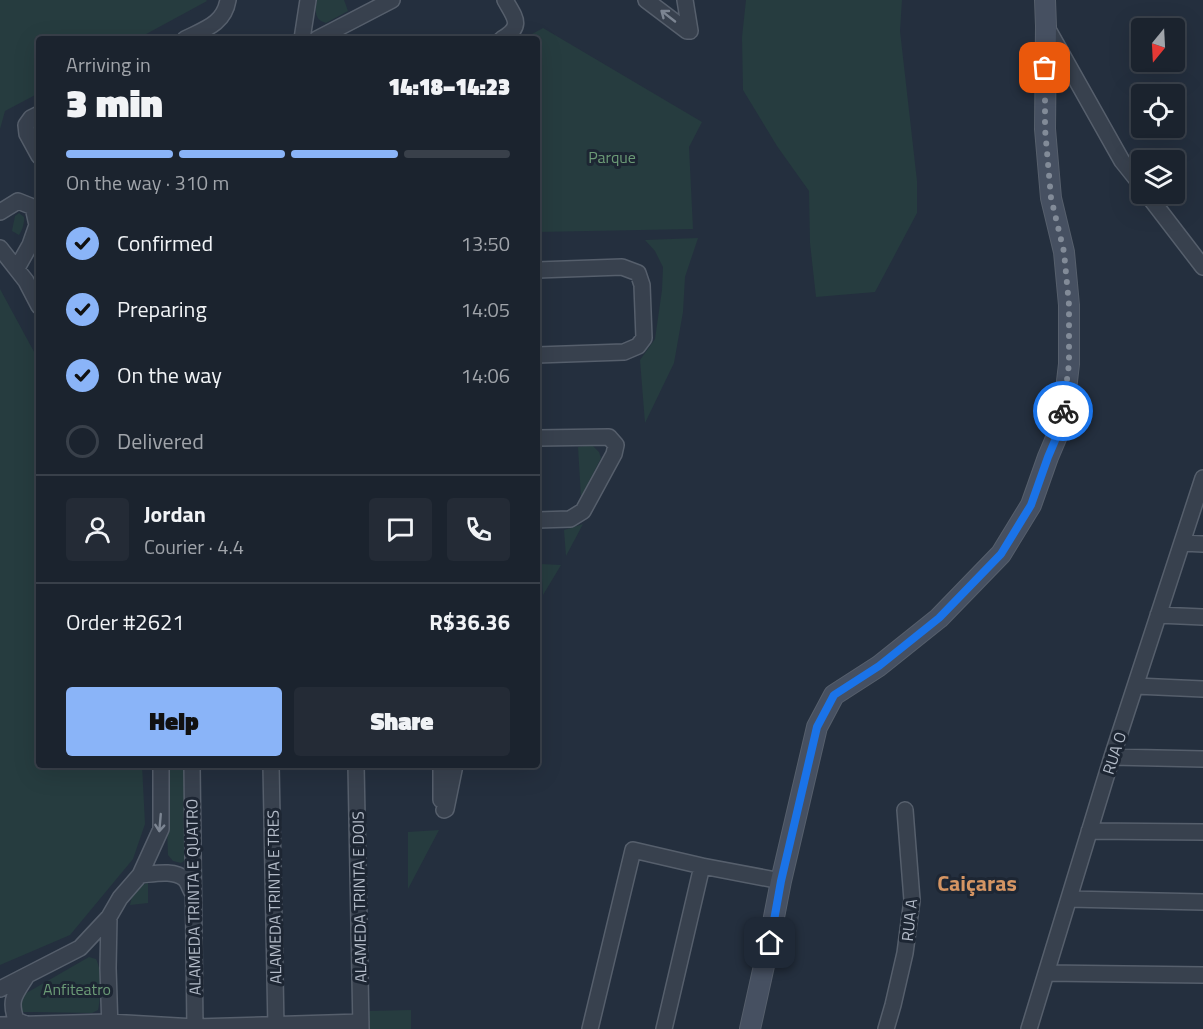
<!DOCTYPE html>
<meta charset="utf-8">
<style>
body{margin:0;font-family:"Titillium Web",sans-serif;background:#242b36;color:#f1f3f6;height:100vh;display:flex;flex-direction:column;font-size:22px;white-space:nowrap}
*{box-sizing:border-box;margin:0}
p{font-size:20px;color:#a0a4aa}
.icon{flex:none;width:33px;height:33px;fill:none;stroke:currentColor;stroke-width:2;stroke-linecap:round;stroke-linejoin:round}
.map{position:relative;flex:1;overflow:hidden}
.side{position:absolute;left:36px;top:36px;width:504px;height:732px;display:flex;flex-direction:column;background:#1b232e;border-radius:6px;box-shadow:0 6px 24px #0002,0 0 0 2px #39404a}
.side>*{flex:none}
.needle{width:39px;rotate:198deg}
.fabs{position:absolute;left:1131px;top:18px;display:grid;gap:12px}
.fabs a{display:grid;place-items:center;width:54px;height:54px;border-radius:6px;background:#1b232e;box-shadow:0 6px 24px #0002,0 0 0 2px #39404a;font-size:30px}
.pin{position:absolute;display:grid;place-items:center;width:51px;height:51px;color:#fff;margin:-26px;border-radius:12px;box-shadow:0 3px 9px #0006}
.courier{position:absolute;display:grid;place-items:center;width:60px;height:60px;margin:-30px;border:4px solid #1a73e8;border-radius:50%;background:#fff;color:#222;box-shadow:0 2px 8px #0007}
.head em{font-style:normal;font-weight:800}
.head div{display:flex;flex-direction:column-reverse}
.head{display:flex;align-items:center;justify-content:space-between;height:102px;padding:0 30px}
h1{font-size:39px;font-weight:800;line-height:45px}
.bar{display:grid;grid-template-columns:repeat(4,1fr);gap:9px 6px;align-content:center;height:72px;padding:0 30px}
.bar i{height:8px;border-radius:4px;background:#39404a}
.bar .selected{background:#8ab4f8}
.bar p{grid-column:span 4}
.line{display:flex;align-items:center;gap:15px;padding:0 30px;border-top:2px solid #39404a}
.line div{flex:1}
.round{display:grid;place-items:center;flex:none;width:63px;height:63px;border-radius:6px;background:#242b36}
ol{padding:0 30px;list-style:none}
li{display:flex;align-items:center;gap:18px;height:66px}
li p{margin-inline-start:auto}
li .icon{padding:6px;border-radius:50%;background:#8ab4f8;color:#111;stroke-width:4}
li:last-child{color:#a0a4aa}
li i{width:33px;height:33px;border:3px solid #39404a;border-radius:50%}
.cta{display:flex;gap:12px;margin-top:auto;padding:12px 30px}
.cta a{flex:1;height:69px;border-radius:6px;background:#8ab4f8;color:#111;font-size:24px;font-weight:800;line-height:69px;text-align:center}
.cta a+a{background:#242b36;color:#f1f3f6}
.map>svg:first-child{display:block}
</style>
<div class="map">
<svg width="1203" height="1029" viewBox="0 0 1203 1029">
<rect width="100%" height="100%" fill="#242f3e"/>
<path fill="#263c3f" d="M0 0H206L207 1 137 39H39V93L5 111 0 129Z
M317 0H344L348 11 326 23C314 20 315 10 317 0Z
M746 0H902L900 31 917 181V213L875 292 816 297 810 243 809 191 777 146 743 90 742 37Z
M543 28 702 122 689 147 693 229 537 232V39H523Z
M19 213 24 217C25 222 22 231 19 235L12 231 15 216Z
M698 238 685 277 683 312 674 363 645 423 640 360 655 339 662 290 663 267 655 251 645 240Z
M0 289 39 361V765H142L145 824 133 859 70 935 0 965Z
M592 445 599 452 601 458 581 497 578 447Z
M583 524 566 556 564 530Z
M541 564 561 565 543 595Z
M165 765H187V859L181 863 173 861 168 855Z
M439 830 408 889V832Z
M148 883V903L130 905C132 894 137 885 148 883Z
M89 957 96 959C102 970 101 998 98 1010L92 1013 32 1012H22L18 1006 23 995Z
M411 1010V1029H369V1011Z"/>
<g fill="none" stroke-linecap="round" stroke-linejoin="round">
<defs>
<path id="street" d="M646 0 687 31H690
M685 0 690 31
M1046 26 1122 161 1142 186
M185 39C205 29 224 24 228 0
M302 39 308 0
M317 39 392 0
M502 39C524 26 515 18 505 0
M39 114 31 118 26 125 27 134 39 156
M1147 194 1203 267
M0 212 18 201 33 207 37 225 30 245 17 268
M0 248 26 281 39 306
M537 270 622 267 638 273 642 285 644 338 638 346 624 352 537 355
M537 438 609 437 616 445 614 454 583 511 570 519 537 520
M1182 543 1203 544
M1158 615 1203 617
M1136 686 1203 689
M1112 757 1203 759
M192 765 195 1029
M271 765 276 1029
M356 765 361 1029
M441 765V800
M444 810 446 809 455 765
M1089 831 1203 832
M140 875C153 874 174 869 185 879 188 882 190 889 192 892
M1069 899 1203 902
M109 917 108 968 110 1029
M1046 973 1203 975
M26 977C15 995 9 999 16 1020L28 1025V1026
M0 989 80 948 109 917 120 898 140 875 161 829V765
M0 1025 109 1022 195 1027 361 1022
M590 1029 633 850 702 866 781 881
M664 1029 702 866
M886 1029 893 1005 905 953 912 900 905 810
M1029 1029 1112 757 1203 478"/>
<path id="secondary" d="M750 1029 769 943 781 881 817 727 834 695 879 666 939 618 1001 554 1031 505 1048 457 1062 424 1069 364V305L1064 252 1051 198 1045 129 1046 26 1045 0"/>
</defs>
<use href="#street" stroke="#565f6c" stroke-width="18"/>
<use href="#secondary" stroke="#565f6c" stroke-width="22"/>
<use href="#street" stroke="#38414e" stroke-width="15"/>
<use href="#secondary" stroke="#465061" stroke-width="20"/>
</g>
<defs><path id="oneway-shaft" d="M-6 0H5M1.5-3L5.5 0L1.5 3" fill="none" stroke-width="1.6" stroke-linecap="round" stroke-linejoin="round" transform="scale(1.5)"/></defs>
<g stroke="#7c8592">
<use href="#oneway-shaft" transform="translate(668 16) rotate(-142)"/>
<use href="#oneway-shaft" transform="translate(160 823) rotate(95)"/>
</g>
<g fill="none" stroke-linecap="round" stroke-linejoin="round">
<path stroke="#828b98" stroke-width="6" stroke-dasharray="0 10.8" d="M1045 68V129L1051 198 1064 252 1069 305V364L1063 411"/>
<path stroke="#1a73e8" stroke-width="8" d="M770 943 781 881 817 727 834 695 879 666 939 618 1001 554 1031 505 1048 457 1062 424 1063 411"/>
</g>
<g text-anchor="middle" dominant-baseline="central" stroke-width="6" stroke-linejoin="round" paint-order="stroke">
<g font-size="16" fill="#6b9a76" stroke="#1d2633">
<text x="612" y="157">Parque</text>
<text x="77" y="989">Anfiteatro</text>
</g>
<g font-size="16" fill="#b4bcc9" stroke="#1d2633">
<text transform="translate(1114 753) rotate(-72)">RUA O</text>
<text transform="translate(193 897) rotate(-91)">ALAMEDA TRINTA E QUATRO</text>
<text transform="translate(274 897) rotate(-91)">ALAMEDA TRINTA E TRES</text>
<text transform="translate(359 897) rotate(-91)">ALAMEDA TRINTA E DOIS</text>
<text transform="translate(909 920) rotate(-84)">RUA A</text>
</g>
<g font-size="22" font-weight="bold" fill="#d59563" stroke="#1d2633">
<text x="977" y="883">Caiçaras</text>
</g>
</g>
</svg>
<div class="fabs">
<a><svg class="needle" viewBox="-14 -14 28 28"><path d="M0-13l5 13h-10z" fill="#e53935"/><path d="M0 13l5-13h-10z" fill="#a0a4aa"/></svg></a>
<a><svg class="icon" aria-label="locate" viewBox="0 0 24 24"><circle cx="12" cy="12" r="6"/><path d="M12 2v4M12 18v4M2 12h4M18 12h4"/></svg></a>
<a><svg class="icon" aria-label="layers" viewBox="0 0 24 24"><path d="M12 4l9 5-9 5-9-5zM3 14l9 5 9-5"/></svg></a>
</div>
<div class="pin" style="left:1045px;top:68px;background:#ea580c"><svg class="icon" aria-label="bag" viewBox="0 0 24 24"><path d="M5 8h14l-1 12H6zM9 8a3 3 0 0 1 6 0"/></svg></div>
<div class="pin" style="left:770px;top:943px;background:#1f2937"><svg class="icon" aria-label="home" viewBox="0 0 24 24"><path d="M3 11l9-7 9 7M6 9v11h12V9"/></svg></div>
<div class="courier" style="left:1063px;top:411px"><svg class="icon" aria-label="bike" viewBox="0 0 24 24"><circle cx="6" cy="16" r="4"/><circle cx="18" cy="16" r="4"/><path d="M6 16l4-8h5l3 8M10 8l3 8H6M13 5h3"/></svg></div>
<section class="side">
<div class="head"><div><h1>3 min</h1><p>Arriving in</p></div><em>14:18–14:23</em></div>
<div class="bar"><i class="selected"></i><i class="selected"></i><i class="selected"></i><i></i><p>On the way · 310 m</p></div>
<ol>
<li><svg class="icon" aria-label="check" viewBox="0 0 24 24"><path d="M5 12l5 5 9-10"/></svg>Confirmed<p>13:50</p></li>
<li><svg class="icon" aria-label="check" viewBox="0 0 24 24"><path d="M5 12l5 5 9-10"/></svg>Preparing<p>14:05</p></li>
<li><svg class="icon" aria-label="check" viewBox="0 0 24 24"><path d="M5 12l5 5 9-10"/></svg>On the way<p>14:06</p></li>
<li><i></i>Delivered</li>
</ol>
<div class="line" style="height:108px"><a class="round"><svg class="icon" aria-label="person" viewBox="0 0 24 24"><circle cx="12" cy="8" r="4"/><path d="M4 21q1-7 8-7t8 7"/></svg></a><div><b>Jordan</b><p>Courier · 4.4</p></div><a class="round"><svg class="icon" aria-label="chat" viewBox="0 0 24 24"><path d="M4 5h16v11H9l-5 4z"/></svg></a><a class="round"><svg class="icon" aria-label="phone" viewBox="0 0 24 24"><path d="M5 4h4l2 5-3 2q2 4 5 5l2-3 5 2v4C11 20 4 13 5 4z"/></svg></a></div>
<div class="line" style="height:78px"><div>Order #2621</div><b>R$36.36</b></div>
<div class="cta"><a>Help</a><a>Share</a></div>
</section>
</div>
